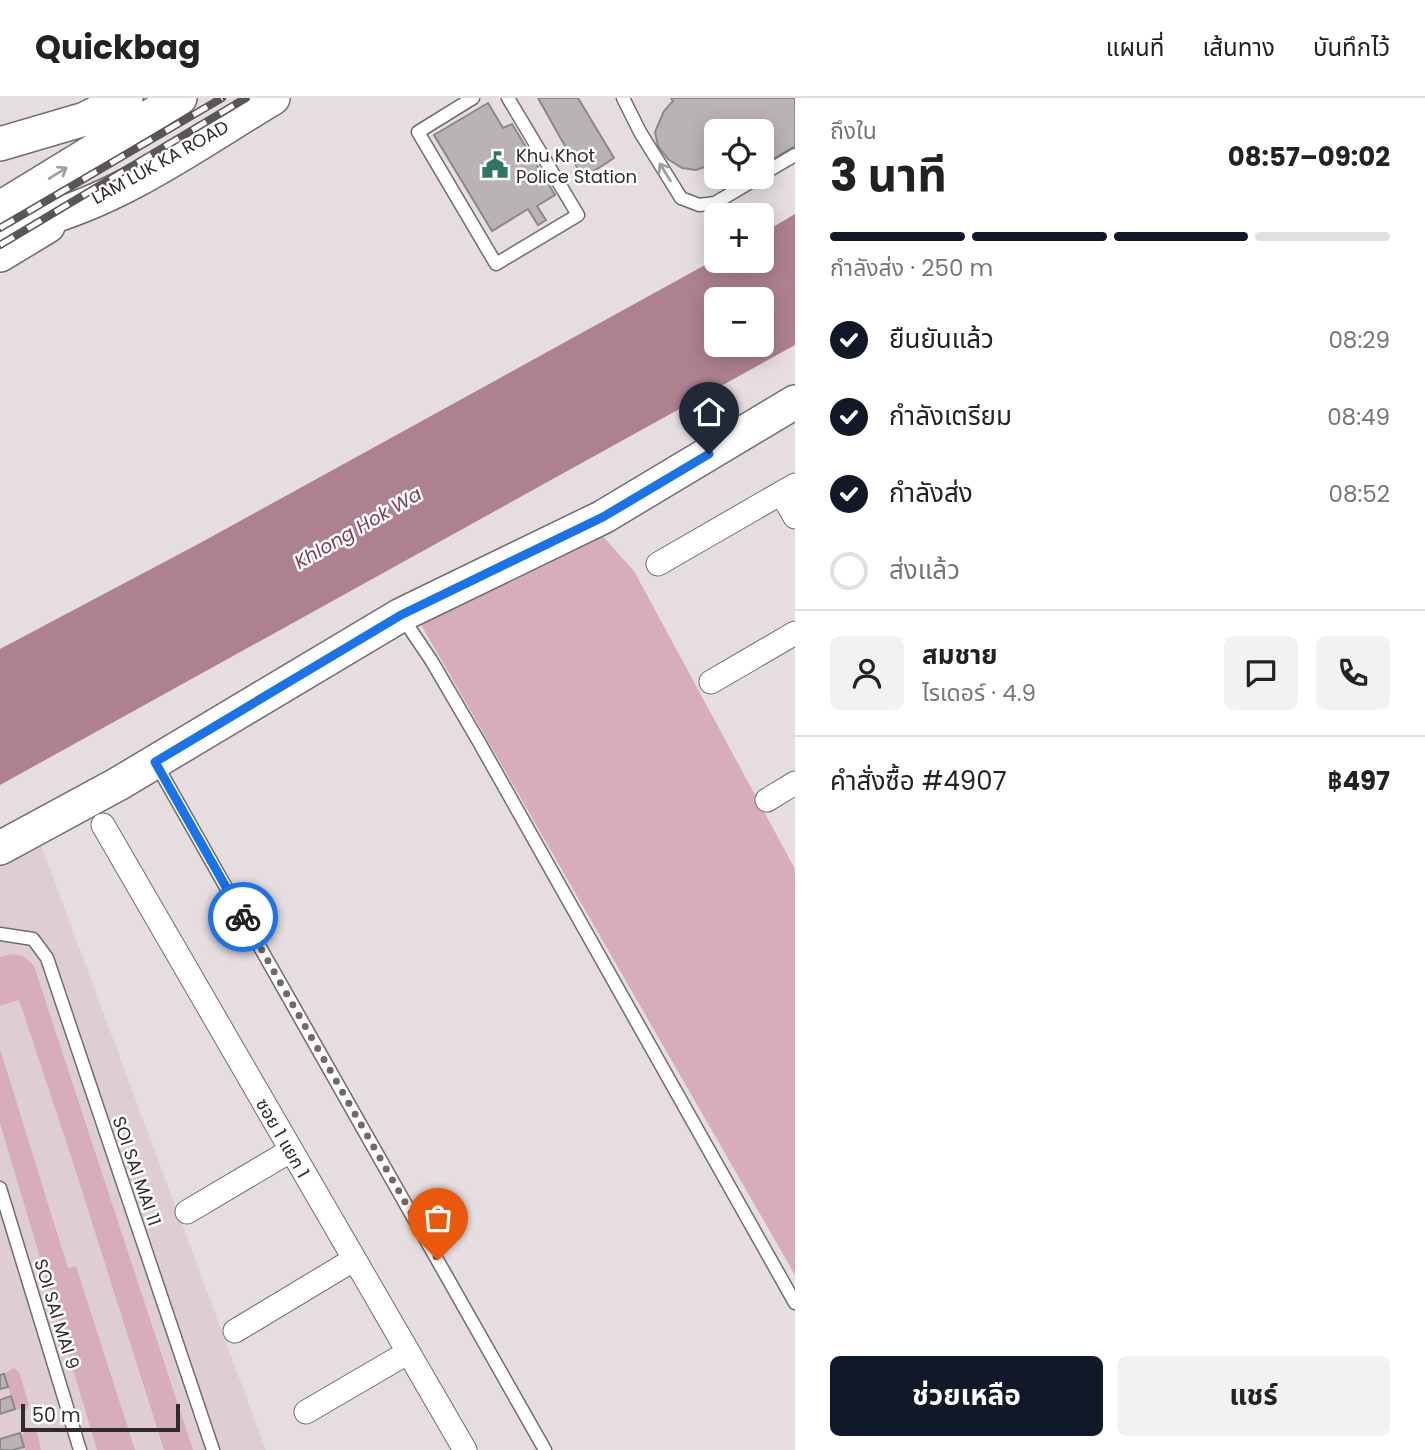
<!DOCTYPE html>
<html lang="th">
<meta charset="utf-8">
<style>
body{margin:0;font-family:Poppins,"Noto Sans Thai",sans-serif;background:#f2f2f2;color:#222;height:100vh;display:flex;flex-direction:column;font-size:26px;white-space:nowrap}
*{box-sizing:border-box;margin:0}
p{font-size:23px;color:#767676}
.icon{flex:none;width:38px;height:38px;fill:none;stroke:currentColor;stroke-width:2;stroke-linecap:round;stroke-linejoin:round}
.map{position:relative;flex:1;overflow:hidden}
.side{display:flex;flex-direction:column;background:#fff;width:630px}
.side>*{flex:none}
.fabs{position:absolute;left:704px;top:21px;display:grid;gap:14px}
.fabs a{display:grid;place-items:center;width:70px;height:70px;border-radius:10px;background:#fff;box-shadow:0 4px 18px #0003;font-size:35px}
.scale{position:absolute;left:21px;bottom:18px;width:159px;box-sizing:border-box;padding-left:7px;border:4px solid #2e2b2c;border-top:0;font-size:19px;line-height:24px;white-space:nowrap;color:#2e2b2c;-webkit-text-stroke:5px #fff;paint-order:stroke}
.pin{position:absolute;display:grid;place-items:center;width:60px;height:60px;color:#fff;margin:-72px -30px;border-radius:50% 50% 50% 0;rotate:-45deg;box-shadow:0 0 7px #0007}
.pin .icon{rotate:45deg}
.courier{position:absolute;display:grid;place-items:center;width:70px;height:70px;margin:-35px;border:5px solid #1a73e8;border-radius:50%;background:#fff;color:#222;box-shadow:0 2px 9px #0007}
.summary em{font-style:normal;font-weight:700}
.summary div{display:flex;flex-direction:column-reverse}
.summary{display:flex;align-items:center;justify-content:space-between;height:119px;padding:0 35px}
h1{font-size:46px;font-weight:700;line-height:52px}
.bar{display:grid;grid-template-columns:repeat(4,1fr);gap:10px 7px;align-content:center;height:84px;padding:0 35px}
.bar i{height:9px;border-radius:5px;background:#e0e0e0}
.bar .selected{background:#111827}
.bar p{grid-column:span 4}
.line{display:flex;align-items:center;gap:18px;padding:0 35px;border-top:2px solid #e0e0e0}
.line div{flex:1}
.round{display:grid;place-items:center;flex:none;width:74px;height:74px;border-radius:10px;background:#f2f2f2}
ol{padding:0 35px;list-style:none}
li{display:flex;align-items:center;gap:21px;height:77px}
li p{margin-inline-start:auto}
li .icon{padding:7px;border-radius:50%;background:#111827;color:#fff;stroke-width:4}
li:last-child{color:#767676}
li i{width:38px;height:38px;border:4px solid #e0e0e0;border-radius:50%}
.cta{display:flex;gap:14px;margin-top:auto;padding:14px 35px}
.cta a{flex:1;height:80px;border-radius:10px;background:#111827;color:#fff;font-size:28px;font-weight:700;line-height:80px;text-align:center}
.cta a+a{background:#f2f2f2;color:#222}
header{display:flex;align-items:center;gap:42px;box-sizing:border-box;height:98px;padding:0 35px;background:#fff;border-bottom:2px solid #e0e0e0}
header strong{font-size:33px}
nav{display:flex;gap:38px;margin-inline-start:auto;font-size:24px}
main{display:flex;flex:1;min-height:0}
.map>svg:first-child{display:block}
</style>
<header>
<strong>Quickbag</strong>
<nav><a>แผนที่</a><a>เส้นทาง</a><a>บันทึกไว้</a></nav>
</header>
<main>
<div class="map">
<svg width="795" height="1352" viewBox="0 0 795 1352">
<rect width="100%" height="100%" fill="#e5dddf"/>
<path fill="#deced3" d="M38 739 266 1352H0V757Z"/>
<path fill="#d8adbb" d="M598 433 634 473 795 771V1177L420 525Z
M11 856 23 858 34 868 193 1352H164L70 1055 19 902 0 908V859Z
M0 951 68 1170 76 1168 135 1352H97L0 1025Z
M14 1270 19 1274 29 1307 26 1312 15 1311 4 1276Z
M30 1330 37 1334 41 1352H25L21 1338Z"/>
<path fill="#ae8190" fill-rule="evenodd" d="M795 116V247L0 687V551L202 444 716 161 761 163V136ZM716 201H761V247H716Z"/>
<path fill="#bab3b5" stroke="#8e8789" stroke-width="2" d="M538 0H578L614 60 583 80Z
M671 0H795V48L761 68V33H716V77L710 67 696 72 682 70 668 61 658 48 655 34 664 13 673 3Z
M488 5 503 30 512 26 555 97 537 108 546 122 538 127 528 111 492 133 434 37Z
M717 79H744L724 91Z
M4 1276 8 1289 0 1291V1277Z
M11 1298 15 1311 0 1316V1302Z
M20 1335 24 1349 13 1352H0V1341Z"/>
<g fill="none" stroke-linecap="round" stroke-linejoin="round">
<defs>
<path id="lane" d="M473 0 418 34 496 166 578 117 508 0
M623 0 640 34 681 100 699 107 715 105 759 79
M761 77 795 57
M402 519 431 562 479 644 795 1205
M155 664 545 1352
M0 836 33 841 47 860 213 1352
M0 1090 80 1352"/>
<path id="street" d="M781 395 795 419
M658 466 795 387
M711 584 795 535
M767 702 795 685
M103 727 465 1352
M187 1114 290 1053
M235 1233 353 1162
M306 1314 407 1255"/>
<path id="secondary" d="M0 46 85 21 126 0
M0 110 180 0
M0 129C12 127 25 126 37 123 123 100 198 45 273 0
M0 157 48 128
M0 750 118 686 401 517 603 419 795 304"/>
</defs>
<use href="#lane" stroke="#726c6e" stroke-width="15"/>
<use href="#street" stroke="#726c6e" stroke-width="25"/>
<use href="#secondary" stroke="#726c6e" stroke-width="36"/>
<use href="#lane" stroke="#fff" stroke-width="12"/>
<use href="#street" stroke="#fff" stroke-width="23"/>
<use href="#secondary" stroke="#fff" stroke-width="33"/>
<defs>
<path id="rail" d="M0 130 222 0
M0 147 246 0"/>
</defs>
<use href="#rail" stroke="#5a5557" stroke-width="8"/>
<use href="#rail" stroke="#fff" stroke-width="5" stroke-dasharray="16" stroke-linecap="butt"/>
</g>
<defs><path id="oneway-shaft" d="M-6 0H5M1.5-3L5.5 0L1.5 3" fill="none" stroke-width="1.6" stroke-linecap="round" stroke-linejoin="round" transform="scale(1.75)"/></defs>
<g stroke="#a1a0a0">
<use href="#oneway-shaft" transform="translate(665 74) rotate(-122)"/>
<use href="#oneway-shaft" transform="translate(58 75) rotate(-32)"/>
</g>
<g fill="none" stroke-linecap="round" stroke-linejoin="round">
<path stroke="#6e696b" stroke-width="7" stroke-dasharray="0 12.6" d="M243 819 438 1162"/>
<path stroke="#1a73e8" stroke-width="9" d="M243 819 155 664 401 517 603 419 709 356"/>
</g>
<defs>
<symbol id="civic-bare" viewBox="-9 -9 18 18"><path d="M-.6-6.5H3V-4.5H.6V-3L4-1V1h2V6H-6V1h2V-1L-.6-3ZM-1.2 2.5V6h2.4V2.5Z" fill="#327566" stroke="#fff" stroke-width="2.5" paint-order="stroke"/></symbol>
</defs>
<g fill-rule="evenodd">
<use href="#civic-bare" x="476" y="48" width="38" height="38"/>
</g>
<g text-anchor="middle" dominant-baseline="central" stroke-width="5" stroke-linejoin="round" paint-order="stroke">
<g font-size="18" fill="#2e2b2c" stroke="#fff" text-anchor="start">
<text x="516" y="57">Khu Khot<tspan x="516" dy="21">Police Station</tspan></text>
</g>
<g font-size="18" fill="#2e2b2c" stroke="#fff">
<text transform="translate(160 64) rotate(-29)">LAM LUK KA ROAD</text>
<text transform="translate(283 1040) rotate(60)">ซอย 1 แยก 1</text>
<text transform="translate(137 1073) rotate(71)">SOI SAI MAI 11</text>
<text transform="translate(57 1216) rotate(73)">SOI SAI MAI 9</text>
</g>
<g font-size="19" font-style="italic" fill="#7c3f57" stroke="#fff">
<text transform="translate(358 430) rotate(-30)">Khlong Hok Wa</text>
</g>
</g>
</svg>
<div class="fabs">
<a><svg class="icon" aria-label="locate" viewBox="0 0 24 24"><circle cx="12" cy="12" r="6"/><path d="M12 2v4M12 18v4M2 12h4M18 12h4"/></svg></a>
<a>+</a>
<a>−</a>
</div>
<div class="scale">50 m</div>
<div class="pin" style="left:438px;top:1162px;background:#ea580c"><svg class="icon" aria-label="bag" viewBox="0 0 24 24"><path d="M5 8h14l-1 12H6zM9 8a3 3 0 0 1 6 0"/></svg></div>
<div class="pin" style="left:709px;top:356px;background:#1f2937"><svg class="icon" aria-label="home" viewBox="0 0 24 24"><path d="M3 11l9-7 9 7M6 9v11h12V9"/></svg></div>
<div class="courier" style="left:243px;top:819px"><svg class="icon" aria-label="bike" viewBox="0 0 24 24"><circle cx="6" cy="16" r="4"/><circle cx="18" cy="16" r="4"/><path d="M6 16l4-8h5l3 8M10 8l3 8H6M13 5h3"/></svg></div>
</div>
<section class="side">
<div class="summary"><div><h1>3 นาที</h1><p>ถึงใน</p></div><em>08:57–09:02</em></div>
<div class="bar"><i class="selected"></i><i class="selected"></i><i class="selected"></i><i></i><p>กำลังส่ง · 250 m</p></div>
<ol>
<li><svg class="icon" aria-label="check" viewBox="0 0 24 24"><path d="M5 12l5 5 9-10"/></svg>ยืนยันแล้ว<p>08:29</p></li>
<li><svg class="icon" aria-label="check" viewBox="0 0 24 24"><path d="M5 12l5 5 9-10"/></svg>กำลังเตรียม<p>08:49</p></li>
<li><svg class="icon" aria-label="check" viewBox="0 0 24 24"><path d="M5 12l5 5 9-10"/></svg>กำลังส่ง<p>08:52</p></li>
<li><i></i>ส่งแล้ว</li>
</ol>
<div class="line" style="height:126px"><a class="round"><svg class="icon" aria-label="person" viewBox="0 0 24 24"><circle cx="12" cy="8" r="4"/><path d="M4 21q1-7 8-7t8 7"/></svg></a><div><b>สมชาย</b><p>ไรเดอร์ · 4.9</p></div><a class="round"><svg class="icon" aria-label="chat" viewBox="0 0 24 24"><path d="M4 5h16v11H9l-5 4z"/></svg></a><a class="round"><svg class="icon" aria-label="phone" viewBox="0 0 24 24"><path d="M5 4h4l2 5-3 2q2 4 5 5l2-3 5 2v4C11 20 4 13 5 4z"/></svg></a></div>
<div class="line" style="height:91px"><div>คำสั่งซื้อ #4907</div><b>฿497</b></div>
<div class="cta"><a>ช่วยเหลือ</a><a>แชร์</a></div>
</section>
</main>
